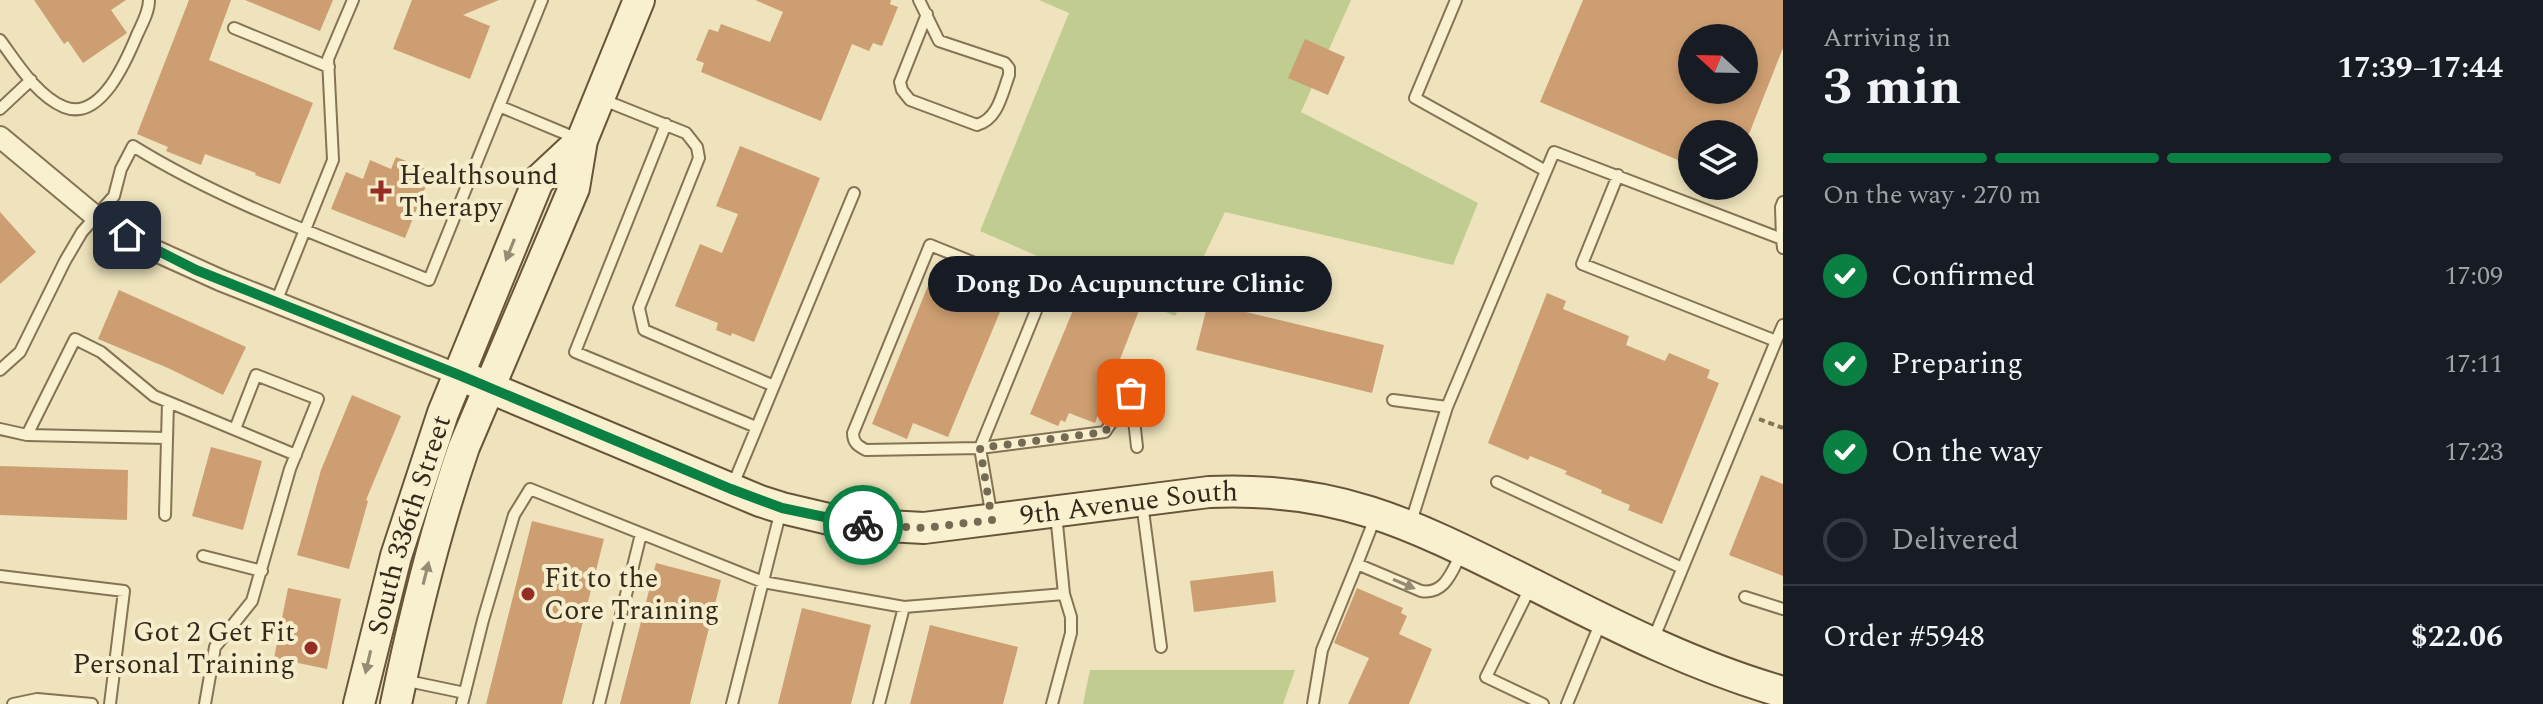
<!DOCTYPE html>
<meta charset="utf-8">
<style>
body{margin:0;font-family:Spectral,serif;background:#20242c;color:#f1f3f6;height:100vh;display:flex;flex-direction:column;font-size:30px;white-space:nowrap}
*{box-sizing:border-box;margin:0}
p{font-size:26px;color:#9ea1a6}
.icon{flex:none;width:44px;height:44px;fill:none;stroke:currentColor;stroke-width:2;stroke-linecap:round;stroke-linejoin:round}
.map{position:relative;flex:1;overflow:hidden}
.details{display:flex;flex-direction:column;background:#171b24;width:760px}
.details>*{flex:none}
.needle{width:52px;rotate:292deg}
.controls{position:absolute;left:1678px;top:24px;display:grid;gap:16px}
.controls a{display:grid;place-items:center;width:80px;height:80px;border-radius:50%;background:#171b24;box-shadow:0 4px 12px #0003;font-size:40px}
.pin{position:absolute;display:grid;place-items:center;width:68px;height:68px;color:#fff;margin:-34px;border-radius:16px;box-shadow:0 4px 12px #0006}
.courier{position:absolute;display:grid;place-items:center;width:80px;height:80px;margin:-40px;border:6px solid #0b8043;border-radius:50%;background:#fff;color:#222;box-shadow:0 2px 10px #0007}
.bubble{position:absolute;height:56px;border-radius:28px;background:#171b24;box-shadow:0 4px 12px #0003;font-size:26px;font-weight:700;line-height:56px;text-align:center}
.summary em{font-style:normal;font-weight:700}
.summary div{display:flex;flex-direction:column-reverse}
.summary{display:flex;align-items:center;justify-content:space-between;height:136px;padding:0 40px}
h1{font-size:52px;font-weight:700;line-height:60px}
.bar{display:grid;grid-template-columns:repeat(4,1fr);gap:12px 8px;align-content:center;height:96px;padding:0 40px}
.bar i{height:10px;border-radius:6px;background:#363941}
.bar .on{background:#0b8043}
.bar p{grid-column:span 4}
.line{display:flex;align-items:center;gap:20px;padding:0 40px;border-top:2px solid #363941}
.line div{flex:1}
ol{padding:0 40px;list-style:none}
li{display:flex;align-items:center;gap:24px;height:88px}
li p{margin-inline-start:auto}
li .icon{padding:8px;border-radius:50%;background:#0b8043;color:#fff;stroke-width:4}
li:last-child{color:#9ea1a6}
li i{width:44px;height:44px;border:4px solid #363941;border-radius:50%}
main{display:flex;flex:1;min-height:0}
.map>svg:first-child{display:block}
</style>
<main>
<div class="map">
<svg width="1783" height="704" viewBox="0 0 1783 704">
<rect width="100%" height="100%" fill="#eee3bc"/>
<path fill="#c0cc90" d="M1039 0H1351L1301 112 1478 203 1453 265 1225 212 1175 316 980 231 1069 13Z
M1090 670H1295L1283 704H1083Z"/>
<path fill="#cd9e71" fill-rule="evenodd" d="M34 0H126L111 10 127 33 83 63 68 41 64 44Z
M189 0H231L209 60 313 103 280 184 255 175 256 173 205 154 201 165 166 151 168 147 137 134Z
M245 0H333L320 31Z
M412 0H499L463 15 490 26 470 79 393 49Z
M755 0H891L890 4 898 7 882 46 873 43 869 51 852 44 821 121 701 72 704 63 696 60 709 29 718 32 721 24 770 42 783 12Z
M1583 0H1783V48L1749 134H1692V166L1540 102ZM1692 38H1744V90H1692Z
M1305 39 1345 57 1328 95 1288 78Z
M740 146 820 178 754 342 732 333 731 336 716 330 718 323 675 306 700 244 722 253 738 214 716 206Z
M396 157 432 171 405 238 331 209 346 172 363 179 370 160 391 169Z
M0 212 36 252 0 284Z
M936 266 1007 295 948 437 913 423 907 439 872 424Z
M1086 279 1142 303 1095 423 1069 413 1065 422 1061 420 1058 426 1030 414Z
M119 290 246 347 223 395 168 368 98 339Z
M1547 293 1566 301 1563 309 1629 336 1626 345 1665 361 1669 353 1710 370 1707 378 1719 383 1662 524 1628 510 1630 505 1601 493 1602 490 1565 474 1567 471 1530 456 1528 460 1488 443Z
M1208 303 1384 345 1372 393 1196 350Z
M352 395 401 416 366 500 368 501 349 569 297 555 321 470Z
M211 447 262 461 243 530 192 516Z
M0 466 128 470 127 520 0 515Z
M1761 475 1783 484V576L1729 555Z
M532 521 604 539 562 704H486Z
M656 563 721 580 690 704H620Z
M1273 571 1276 602 1194 612 1190 581Z
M288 588 341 599 327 669 274 658Z
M1357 588 1403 608 1401 613 1407 616 1399 634 1432 649 1409 704H1348L1369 658 1334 643Z
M802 608 871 625 851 704H778Z
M930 625 1018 647 1003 704H910Z"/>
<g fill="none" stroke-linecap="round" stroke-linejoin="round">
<defs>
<path id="lane" d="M919 0 939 41 1005 63 1009 68V75C1002 94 998 119 977 125L910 100 902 90 900 82 927 14
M1456 0 1415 98 1546 171
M234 28 329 67
M0 40C17 63 37 96 64 107 101 122 127 59 137 35 142 24 149 12 149 0
M601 99 686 133 697 147 699 158 639 308 644 330 774 386
M499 106 578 139
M0 109 31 80
M666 124 575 352 756 427
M1618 175 1582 264 1776 341 1653 640
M1782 239 1781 207 1783 202
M930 245 1044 291 980 448 866 450C858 446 853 443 853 433Z
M276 302 333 160 328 59 353 0
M1776 341 1783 325
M0 370 20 352 65 261 82 232 114 196 121 169 133 146C225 203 329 239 429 280L542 0
M1393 400 1447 407
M0 429 27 435 167 438
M27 435 75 339 101 352 154 396 296 455
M1497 482 1682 568
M732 487 854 193
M1142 503 1161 647
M165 515 168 402
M992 518 980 448 1105 432 1131 393 1137 447
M1375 518 1357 564 1421 591C1445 595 1452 571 1461 554
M1411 522 1447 407 1554 152 1782 239 1783 248
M203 556 262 571
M0 576 124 591 110 704
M1530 588 1486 677 1543 704
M1745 597 1783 609
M403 680 465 693
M13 704 37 699 92 704
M205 704 215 647 252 601 290 469 318 399 256 375 235 429
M462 704 483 620 514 515 530 489 763 582 904 607 1064 594 1056 514
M599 704 641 534
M732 704 781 510
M879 704 904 607
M1052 704 1071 633V617L1064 594
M1313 704 1322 650 1357 564
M1567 704 1600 624"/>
<path id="street" d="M0 137 95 216 147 247 220 280 459 375"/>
<g id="secondary">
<path id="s1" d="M459 375 760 501 782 508 850 524 924 528 1209 492C1342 486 1417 527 1532 584 1613 625 1695 667 1783 692"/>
<path id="s2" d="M359 704 396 556 443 413 538 181 582 140"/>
<path d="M396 704C414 617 435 531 464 447L574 188 582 140 639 0"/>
</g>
</defs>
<use href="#lane" stroke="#857355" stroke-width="14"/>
<use href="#street" stroke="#857355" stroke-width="24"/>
<use href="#secondary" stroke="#675439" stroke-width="34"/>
<path stroke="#857355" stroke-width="4" stroke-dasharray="6 4" stroke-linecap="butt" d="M1759 419 1783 428"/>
<use href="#lane" stroke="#f9f0cf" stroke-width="10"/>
<use href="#street" stroke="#f9f0cf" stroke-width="20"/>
<use href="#secondary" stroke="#f9f0cf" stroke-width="30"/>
</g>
<defs><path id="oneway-solid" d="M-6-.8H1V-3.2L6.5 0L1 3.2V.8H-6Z" transform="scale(2)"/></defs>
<g fill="#968c75">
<use href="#oneway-solid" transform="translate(510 250) rotate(112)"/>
<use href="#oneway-solid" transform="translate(426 573) rotate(-76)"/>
<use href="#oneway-solid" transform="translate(1404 584) rotate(23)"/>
<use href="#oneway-solid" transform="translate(368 662) rotate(103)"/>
</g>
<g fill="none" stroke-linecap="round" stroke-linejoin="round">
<path stroke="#756a53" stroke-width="8" stroke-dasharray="0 14.4" d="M863 525 924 528 992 520 980 448 1105 432 1131 393"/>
<path stroke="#0b8043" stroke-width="10" d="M127 235 196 270 459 375 731 489 782 508 863 525"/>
</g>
<g fill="#952d25" stroke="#f5edcb" stroke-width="3">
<path d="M377 179h8v8h8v8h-8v8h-8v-8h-8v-8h8z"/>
<circle cx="528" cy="594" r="8"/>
<circle cx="311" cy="648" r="8"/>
</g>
<g text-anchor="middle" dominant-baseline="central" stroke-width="8" stroke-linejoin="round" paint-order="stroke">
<g font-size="28" fill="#34291b" stroke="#f5edcb" text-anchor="start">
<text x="399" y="175">Healthsound<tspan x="399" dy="32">Therapy</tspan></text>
<text x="544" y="578">Fit to the<tspan x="544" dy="32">Core Training</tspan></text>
<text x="295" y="632" text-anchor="end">Got 2 Get Fit<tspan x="295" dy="32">Personal Training</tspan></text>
</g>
<g font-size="28" fill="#34291b" stroke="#f5edcb">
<text stroke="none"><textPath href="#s1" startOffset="700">9th Avenue South</textPath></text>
<text stroke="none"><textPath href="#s2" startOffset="186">South 336th Street</textPath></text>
</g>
</g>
</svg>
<div class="controls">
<a><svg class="needle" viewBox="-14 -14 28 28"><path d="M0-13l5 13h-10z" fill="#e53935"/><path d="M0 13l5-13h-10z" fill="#9ea1a6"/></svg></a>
<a><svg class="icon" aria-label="layers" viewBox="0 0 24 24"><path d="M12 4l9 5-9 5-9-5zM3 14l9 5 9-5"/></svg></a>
</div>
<div class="pin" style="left:1131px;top:393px;background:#ea580c"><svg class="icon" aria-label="bag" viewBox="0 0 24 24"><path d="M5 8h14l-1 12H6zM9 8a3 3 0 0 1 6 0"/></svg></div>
<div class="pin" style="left:127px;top:235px;background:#1f2937"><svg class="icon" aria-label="home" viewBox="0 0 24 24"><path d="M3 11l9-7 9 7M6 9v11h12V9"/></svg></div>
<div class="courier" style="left:863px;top:525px"><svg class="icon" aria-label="bike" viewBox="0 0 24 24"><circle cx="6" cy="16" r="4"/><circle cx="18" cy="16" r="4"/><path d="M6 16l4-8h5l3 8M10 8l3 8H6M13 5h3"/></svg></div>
<div class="bubble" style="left:928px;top:256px;width:404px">Dong Do Acupuncture Clinic</div>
</div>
<section class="details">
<div class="summary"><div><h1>3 min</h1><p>Arriving in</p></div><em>17:39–17:44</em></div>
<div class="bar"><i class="on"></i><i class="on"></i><i class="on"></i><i></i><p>On the way · 270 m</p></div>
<ol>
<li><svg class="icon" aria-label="check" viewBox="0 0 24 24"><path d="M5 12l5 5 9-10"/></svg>Confirmed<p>17:09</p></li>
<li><svg class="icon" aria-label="check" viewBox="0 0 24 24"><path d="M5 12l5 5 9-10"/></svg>Preparing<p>17:11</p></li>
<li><svg class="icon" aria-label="check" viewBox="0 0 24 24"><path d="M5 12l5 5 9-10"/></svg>On the way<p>17:23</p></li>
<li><i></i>Delivered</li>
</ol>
<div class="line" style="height:104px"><div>Order #5948</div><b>$22.06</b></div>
</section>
</main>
